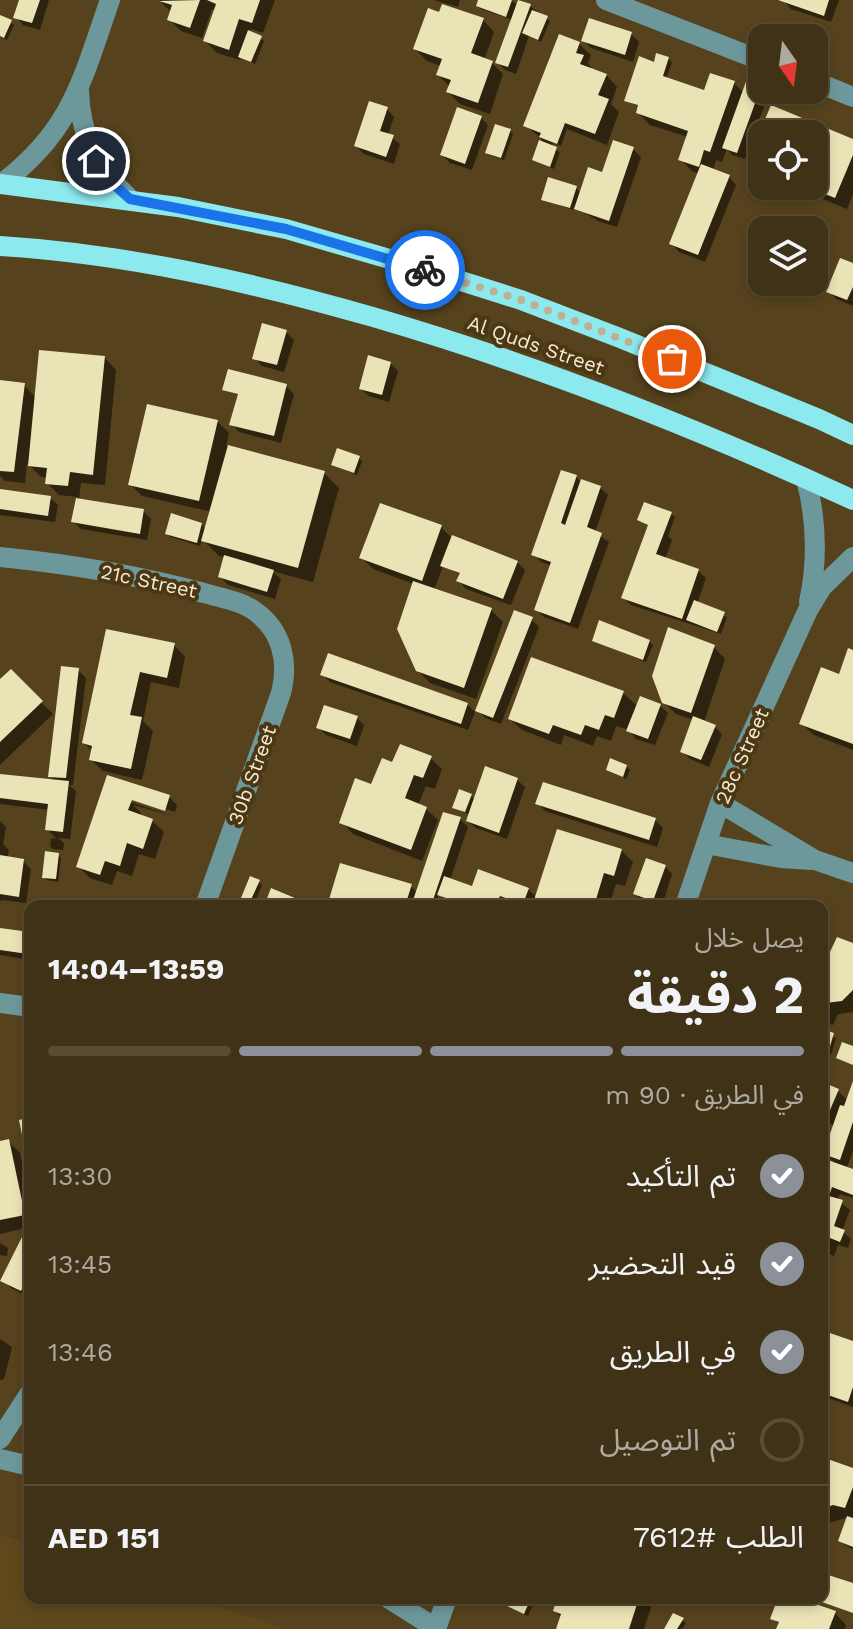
<!DOCTYPE html>
<html lang="ar">
<meta charset="utf-8">
<style>
body{margin:0;font-family:"Work Sans","Noto Sans Arabic",sans-serif;background:#473a1f;color:#f1f3f6;direction:rtl;height:100vh;display:flex;flex-direction:column;font-size:30px;white-space:nowrap}
*{box-sizing:border-box;margin:0}
p{font-size:26px;color:#aeaaa1}
.icon{flex:none;width:44px;height:44px;fill:none;stroke:currentColor;stroke-width:2;stroke-linecap:round;stroke-linejoin:round}
.map{position:relative;flex:1;overflow:hidden;direction:ltr}
.details{position:absolute;left:24px;top:900px;width:804px;height:704px;display:flex;flex-direction:column;background:#403216;border-radius:16px;box-shadow:0 4px 12px #0003,0 0 0 2px #594d35;direction:rtl}
.details>*{flex:none}
.needle{width:52px;rotate:166deg}
.fabs{position:absolute;left:748px;top:24px;display:grid;gap:16px}
.fabs a{display:grid;place-items:center;width:80px;height:80px;border-radius:16px;background:#403216;box-shadow:0 4px 12px #0003,0 0 0 2px #594d35;font-size:40px}
.pin{position:absolute;display:grid;place-items:center;width:68px;height:68px;color:#fff;margin:-34px;border:4px solid #fff;border-radius:50%;box-shadow:0 2px 8px #0007}
.courier{position:absolute;display:grid;place-items:center;width:80px;height:80px;margin:-40px;border:6px solid #1a73e8;border-radius:50%;background:#fff;color:#222;box-shadow:0 2px 10px #0007}
.head em{font-style:normal;font-weight:700}
.head div{display:flex;flex-direction:column-reverse}
.head{display:flex;align-items:center;justify-content:space-between;height:136px;padding:0 24px}
h1{font-size:52px;font-weight:700;line-height:60px}
.bar{display:grid;grid-template-columns:repeat(4,1fr);gap:12px 8px;align-content:center;height:96px;padding:0 24px}
.bar i{height:10px;border-radius:6px;background:#594d35}
.bar .current{background:#8c9099}
.bar p{grid-column:span 4}
.line{display:flex;align-items:center;gap:20px;padding:0 24px;border-top:2px solid #594d35}
.line div{flex:1}
ol{padding:0 24px;list-style:none}
li{display:flex;align-items:center;gap:24px;height:88px}
li p{margin-inline-start:auto}
li .icon{padding:8px;border-radius:50%;background:#8c9099;color:#fff;stroke-width:4}
li:last-child{color:#aeaaa1}
li i{width:44px;height:44px;border:4px solid #594d35;border-radius:50%}
.map>svg:first-child{display:block}
</style>
<div class="map">
<svg width="853" height="1629" viewBox="0 0 853 1629">
<rect width="100%" height="100%" fill="#56421d"/>
<path fill="#5f481b" d="M0 1535 30 1544V1598H193L286 1629H0Z"/>
<path fill="#0007" d="M21 0H49L40 30 23 25 16 17Z
M159 0H275L263 33 251 29 250 33 264 41 255 64 241 57 240 60 217 53 205 41 216 10 212 9 202 38 181 31 169 19 170 11Z
M434 0H460L458 7Z
M480 0H511L518 6H530L550 21 541 42 529 36 516 74 505 70 497 62 513 20 481 9 478 6Z
M783 0H839L831 22 791 9Z
M0 17 14 25 7 40 0 37Z
M483 20 494 32 484 60 492 63 503 74 490 114 460 104 448 92 450 87 438 75 441 66 427 61 415 49Z
M631 34 639 42 633 62 591 48 584 41Z
M579 44 591 55 588 63 593 71 606 75 617 87 611 104 619 112 607 145 567 129 561 146 553 143 551 147 560 152 554 169 534 160 542 139 526 126Z
M668 59 672 62 666 79 706 93 734 83 744 93 762 82V90H770L745 159 732 155 727 149 722 162 716 160 713 171 729 177 736 185 705 262 679 252 672 244 700 174 692 171 680 159 688 137 650 125 638 113 640 107 626 100 655 64Z
M772 107 853 141V194L847 209 792 186H814V134H762V173L749 161Z
M387 109 394 117 388 135 400 144 394 164 364 154 356 146Z
M481 118 488 125 472 170 450 163 442 155Z
M510 131 513 134 504 160 490 155 487 152Z
M633 149 641 157 617 227 598 221 574 206 573 210 543 199 576 188 581 193Z
M853 265V306L836 299 829 291Z
M286 332 294 340 284 372 262 366 255 358Z
M105 358 116 370 105 485 81 483 79 500 143 511 151 519 147 540 81 529 73 521 78 497 59 495 47 483 48 478 41 477 27 463 25 483 5 481 0 476V382L24 385 36 398Z
M390 363 398 371 389 402 369 396 361 389Z
M286 386 294 394 281 443 239 432 232 424 239 395 225 389Z
M217 421 229 433 226 446 324 473 339 488 313 582 272 571 281 579 275 599 228 585 220 577 226 558 219 556 202 539 200 546 171 537 167 534 201 524 207 530 212 512 142 496 130 484Z
M359 458 362 461 357 475 333 465Z
M576 477 582 483 600 488 608 495 595 532 609 542 578 629 544 617 537 610 552 566 541 562 534 554Z
M0 491 50 498 58 505 55 522 0 515Z
M381 505 441 527 453 539 517 562 525 570 511 605 466 589 459 581 461 574 443 566 434 590 491 610 503 622 476 699 430 683 417 670 414 584 373 569 361 557Z
M671 514 675 517 668 536 672 540 665 559 698 571 706 578 697 604 727 617 721 634 631 605 623 597 649 526 639 520Z
M531 619 539 627 501 724 485 718 478 710Z
M108 631 174 645 185 657 179 688 151 682 143 721 153 731 142 780 103 771 91 760 93 752 84 743Z
M594 640 649 641 653 645 646 662Z
M714 647 725 659 704 722 715 727 722 734 709 767 690 759 682 751 694 720 676 714 664 702Z
M853 652V750L814 735 802 724 840 676Z
M78 670 86 678 73 785H69L76 791 70 839 58 838 64 843 63 850 53 849 50 846 51 838 57 839 47 829 50 810 0 804V777L56 782 50 776Z
M11 672 53 714 0 765V682Z
M322 674 467 704 475 712 468 730 330 682Z
M623 693 638 707 660 706 668 713 655 745 636 739 629 730 616 726 611 741 597 736 593 746 564 735 561 745 522 730 510 719Z
M357 718 364 725 357 746 326 735 318 727Z
M430 758 442 769 435 789 426 786 418 805 426 809 438 820 422 861 353 834 342 822 394 765Z
M626 767 630 770 626 779 608 769Z
M108 777 169 797 177 805 175 812 104 789Z
M517 780 525 787 507 839 476 828 468 821 470 815 454 807 471 796 475 800Z
M103 793 173 816 133 805 142 814 141 817 152 821 164 832 155 859 139 854 132 876 117 871 112 885 90 878 78 866Z
M538 803 655 820 663 828 657 847 545 811Z
M460 819 468 827 450 880 473 889H528L537 898 621 850 633 862 625 886 616 884 609 906H543L536 898 533 905 537 906H518L507 902 506 906H459L447 902 439 894 435 906H329L410 886 418 893Z
M0 821 6 827 3 844 9 850 7 858 23 861 31 869 26 903 1 900 0 903Z
M58 855 61 858 58 882 47 880 44 877Z
M665 866 672 874 662 906 643 902 635 894Z
M259 882 262 885 254 904 243 898Z
M0 930 30 934V960L0 955Z
M853 945V1012L838 1014 833 1025 822 1021V959Z
M822 1031 836 1038 831 1055 822 1052Z
M822 1075 830 1083 828 1087 838 1091 848 1101 853 1085V1151L847 1167 853 1171V1198L840 1194 837 1200 850 1210 842 1231 851 1239 848 1248 838 1245 834 1256 829 1254 822 1273V1165H837L826 1154 835 1126 825 1122 822 1126Z
M9 1142 20 1153 30 1198V1227L0 1234V1143Z
M30 1233V1295L29 1297 11 1288 3 1280Z
M0 1243 8 1248 7 1256 0 1255Z
M0 1339 12 1347 4 1379 0 1380Z
M822 1343H853V1407L822 1396Z
M822 1459 853 1470V1550L840 1541 849 1517 822 1525Z
M510 1598H536L528 1616 507 1605Z
M567 1598H654L644 1629H558L562 1618 555 1611Z
M780 1598H792L835 1613 846 1625 845 1629H778L780 1625 773 1618Z
M682 1620 686 1623 682 1629H666Z"/>
<path fill="#e9e3b6" d="M19 0H40L32 23 13 18Z
M200 0 190 28 167 20 172 5 159 1Z
M207 0H260L252 23 239 19 229 50 203 41 216 4Z
M478 0H512L506 17 476 6Z
M518 0 531 4 508 67 495 63Z
M778 0H829L824 16Z
M442 4 484 18 471 53 493 61 478 103 446 92 451 80 436 75 442 59 413 49 428 8 439 12Z
M532 10 548 16 538 40 522 33Z
M0 15 12 20 4 38 0 36Z
M589 18 632 32 625 55 581 41Z
M248 30 262 36 251 62 238 57Z
M559 34 580 42 576 53 584 55 580 64 607 74 598 95 609 99 595 134 565 123 557 144 539 137 541 133 523 126Z
M656 53 669 57 663 76 704 90 710 73 735 81 710 152 704 150 699 167 678 160 688 131 636 113 638 105 624 101 639 56 654 62Z
M748 76 762 80V84L737 153 722 148Z
M369 101 388 107 380 131 394 135 386 157 354 146Z
M771 105 853 139V155L835 198 805 186H814V134H762V168L747 162Z
M457 107 482 116 465 164 440 155Z
M495 124 511 129 501 158 485 153Z
M539 140 557 147 550 167 532 160Z
M613 140 634 147 609 221 574 209 588 167 602 172Z
M701 164 730 175 698 255 669 244Z
M548 177 577 186 570 208 541 200Z
M840 258 853 263V287L847 300 826 292Z
M262 323 287 330 277 365 252 359Z
M39 350 105 356 93 475 70 472 68 486 45 484 47 468 28 466Z
M368 355 391 362 382 395 359 389Z
M228 369 287 384 274 436 229 425 238 394 222 390Z
M0 380 25 383 14 472 0 471Z
M147 404 218 420 199 501 128 485Z
M228 445 325 471 298 568 201 541Z
M337 448 360 456 354 473 331 465Z
M561 470 577 475 561 523 565 525 581 479 601 486 587 527 602 533 570 623 534 610 551 562 531 555Z
M0 489 51 496 48 516 0 509Z
M76 498 144 509 140 534 71 522Z
M644 502 672 512 656 554 699 569 682 619 621 598 648 525 637 520Z
M380 503 442 525 422 581 359 558Z
M171 513 202 523 197 543 165 534Z
M452 535 518 561 503 599 456 581 460 573 440 566Z
M224 555 274 570 267 592 218 577Z
M413 581 492 608 464 688 416 671 397 629Z
M694 600 725 612 717 632 686 620Z
M514 610 533 617 493 718 475 711Z
M599 620 650 640 643 660 592 641Z
M668 627 715 645 691 713 662 703 652 676Z
M106 629 175 643 167 678 140 672 130 715 142 717 131 769 89 760 92 746 82 743Z
M848 648 853 650V744L799 724 821 667 839 674Z
M328 653 468 703 461 724 320 675Z
M531 657 624 691 614 718 605 715 599 730 585 725 581 735 553 725 549 734 508 719Z
M61 666 79 668 66 778 48 777Z
M11 669 43 701 0 742V679Z
M640 696 661 704 648 739 626 731Z
M324 705 358 716 350 739 316 728Z
M693 716 716 725 701 760 680 752Z
M400 744 432 756 423 778 414 775 405 798 427 807 411 850 339 823 355 778 371 784 382 758 392 762Z
M610 758 627 765 623 777 606 770Z
M485 766 518 778 499 833 466 821Z
M0 774 69 781 63 832 45 830 48 804 0 798Z
M107 775 170 795 165 811 132 800 128 810 153 819 143 849 127 843 120 866 105 861 100 875 76 867Z
M543 782 656 818 649 840 535 804Z
M459 789 472 794 465 812 452 808Z
M443 812 461 817 431 906H411Z
M557 829 622 849 614 876 604 873 594 906H555L534 900Z
M45 851 59 853 56 879 42 878Z
M0 855 24 859 19 897 0 894Z
M646 858 666 865 653 901 633 894Z
M340 863 412 884 405 906H327Z
M478 869 529 888 523 904 500 896 496 906H470L437 895 444 876 472 886Z
M250 876 260 880 250 902 241 898Z
M271 888 314 906H264Z
M0 928 30 932 28 954 0 950Z
M837 937 853 943V990L842 1001 826 1003 822 1013V957L829 954Z
M822 1029 834 1033 828 1053 822 1051Z
M842 1042 853 1046V1065L836 1058Z
M853 1081V1122L840 1160 823 1154 840 1105 844 1106Z
M822 1082 839 1089 827 1117 822 1115Z
M30 1117V1149L25 1150 19 1120Z
M9 1139 25 1215 0 1220V1141Z
M822 1158 853 1169V1195L832 1187 829 1196 843 1200 834 1226 845 1230 840 1242 830 1238 822 1260Z
M26 1229 30 1231V1272L21 1291 0 1281Z
M824 1331 853 1341V1387L848 1402 822 1393V1338Z
M822 1457 853 1468V1487L845 1508 833 1505 822 1509Z
M847 1516 853 1518V1547L838 1541Z
M822 1573 853 1583V1613L819 1601 822 1598Z
M508 1598H531L524 1614 505 1605Z
M557 1598H639L629 1629H556L561 1614 553 1611Z
M778 1598H798L836 1611 829 1629H776L779 1622 770 1619Z
M673 1613 684 1618 677 1629H664Z"/>
<g fill="none" stroke-linecap="round" stroke-linejoin="round">
<path stroke="#6d989b" stroke-width="20" d="M606 0 762 61
M814 81 853 97
M79 90C80 136 97 168 130 199
M1 184C72 131 82 80 110 0
M806 479C817 521 818 560 809 602
M0 557C69 564 137 575 204 593 221 598 242 601 256 612 282 631 289 662 281 693L205 906
M720 803 815 860 853 873
M706 844 781 858 811 860
M685 906 720 803 808 610 822 587 853 557
M0 1003 30 1007
M0 1439 30 1393
M0 1459 30 1466
M388 1598 437 1629
M436 1629 447 1598"/>
<path stroke="#8ceaef" stroke-width="20" d="M0 184 178 207 286 229 417 267 521 300 620 338 819 419 853 435
M0 246C128 254 251 282 373 317 538 365 697 428 853 500"/>
</g>
<g fill="none" stroke-linecap="round" stroke-linejoin="round">
<path stroke="#beaf95" stroke-width="8" stroke-dasharray="0 14.4" d="M425 270 521 300 672 359"/>
<path stroke="#1a73e8" stroke-width="10" d="M96 161 111 182 130 199 286 229 425 270"/>
</g>
<g text-anchor="middle" dominant-baseline="central" stroke-width="8" stroke-linejoin="round" paint-order="stroke">
<g font-size="20" fill="#f6ead6" stroke="#4b3712">
<text transform="translate(536 345) rotate(19)">Al Quds Street</text>
<text transform="translate(149 581) rotate(12)">21c Street</text>
<text transform="translate(742 756) rotate(-66)">28c Street</text>
<text transform="translate(252 775) rotate(-70)">30b Street</text>
</g>
</g>
</svg>
<div class="fabs">
<a><svg class="needle" viewBox="-14 -14 28 28"><path d="M0-13l5 13h-10z" fill="#e53935"/><path d="M0 13l5-13h-10z" fill="#aeaaa1"/></svg></a>
<a><svg class="icon" aria-label="locate" viewBox="0 0 24 24"><circle cx="12" cy="12" r="6"/><path d="M12 2v4M12 18v4M2 12h4M18 12h4"/></svg></a>
<a><svg class="icon" aria-label="layers" viewBox="0 0 24 24"><path d="M12 4l9 5-9 5-9-5zM3 14l9 5 9-5"/></svg></a>
</div>
<div class="pin" style="left:672px;top:359px;background:#ea580c"><svg class="icon" aria-label="bag" viewBox="0 0 24 24"><path d="M5 8h14l-1 12H6zM9 8a3 3 0 0 1 6 0"/></svg></div>
<div class="pin" style="left:96px;top:161px;background:#1f2937"><svg class="icon" aria-label="home" viewBox="0 0 24 24"><path d="M3 11l9-7 9 7M6 9v11h12V9"/></svg></div>
<div class="courier" style="left:425px;top:270px"><svg class="icon" aria-label="bike" viewBox="0 0 24 24"><circle cx="6" cy="16" r="4"/><circle cx="18" cy="16" r="4"/><path d="M6 16l4-8h5l3 8M10 8l3 8H6M13 5h3"/></svg></div>
<section class="details">
<div class="head"><div><h1>2 دقيقة</h1><p>يصل خلال</p></div><em>13:59–14:04</em></div>
<div class="bar"><i class="current"></i><i class="current"></i><i class="current"></i><i></i><p>في الطريق · 90 m</p></div>
<ol>
<li><svg class="icon" aria-label="check" viewBox="0 0 24 24"><path d="M5 12l5 5 9-10"/></svg>تم التأكيد<p>13:30</p></li>
<li><svg class="icon" aria-label="check" viewBox="0 0 24 24"><path d="M5 12l5 5 9-10"/></svg>قيد التحضير<p>13:45</p></li>
<li><svg class="icon" aria-label="check" viewBox="0 0 24 24"><path d="M5 12l5 5 9-10"/></svg>في الطريق<p>13:46</p></li>
<li><i></i>تم التوصيل</li>
</ol>
<div class="line" style="height:104px"><div>الطلب #7612</div><b>AED 151</b></div>
</section>
</div>
